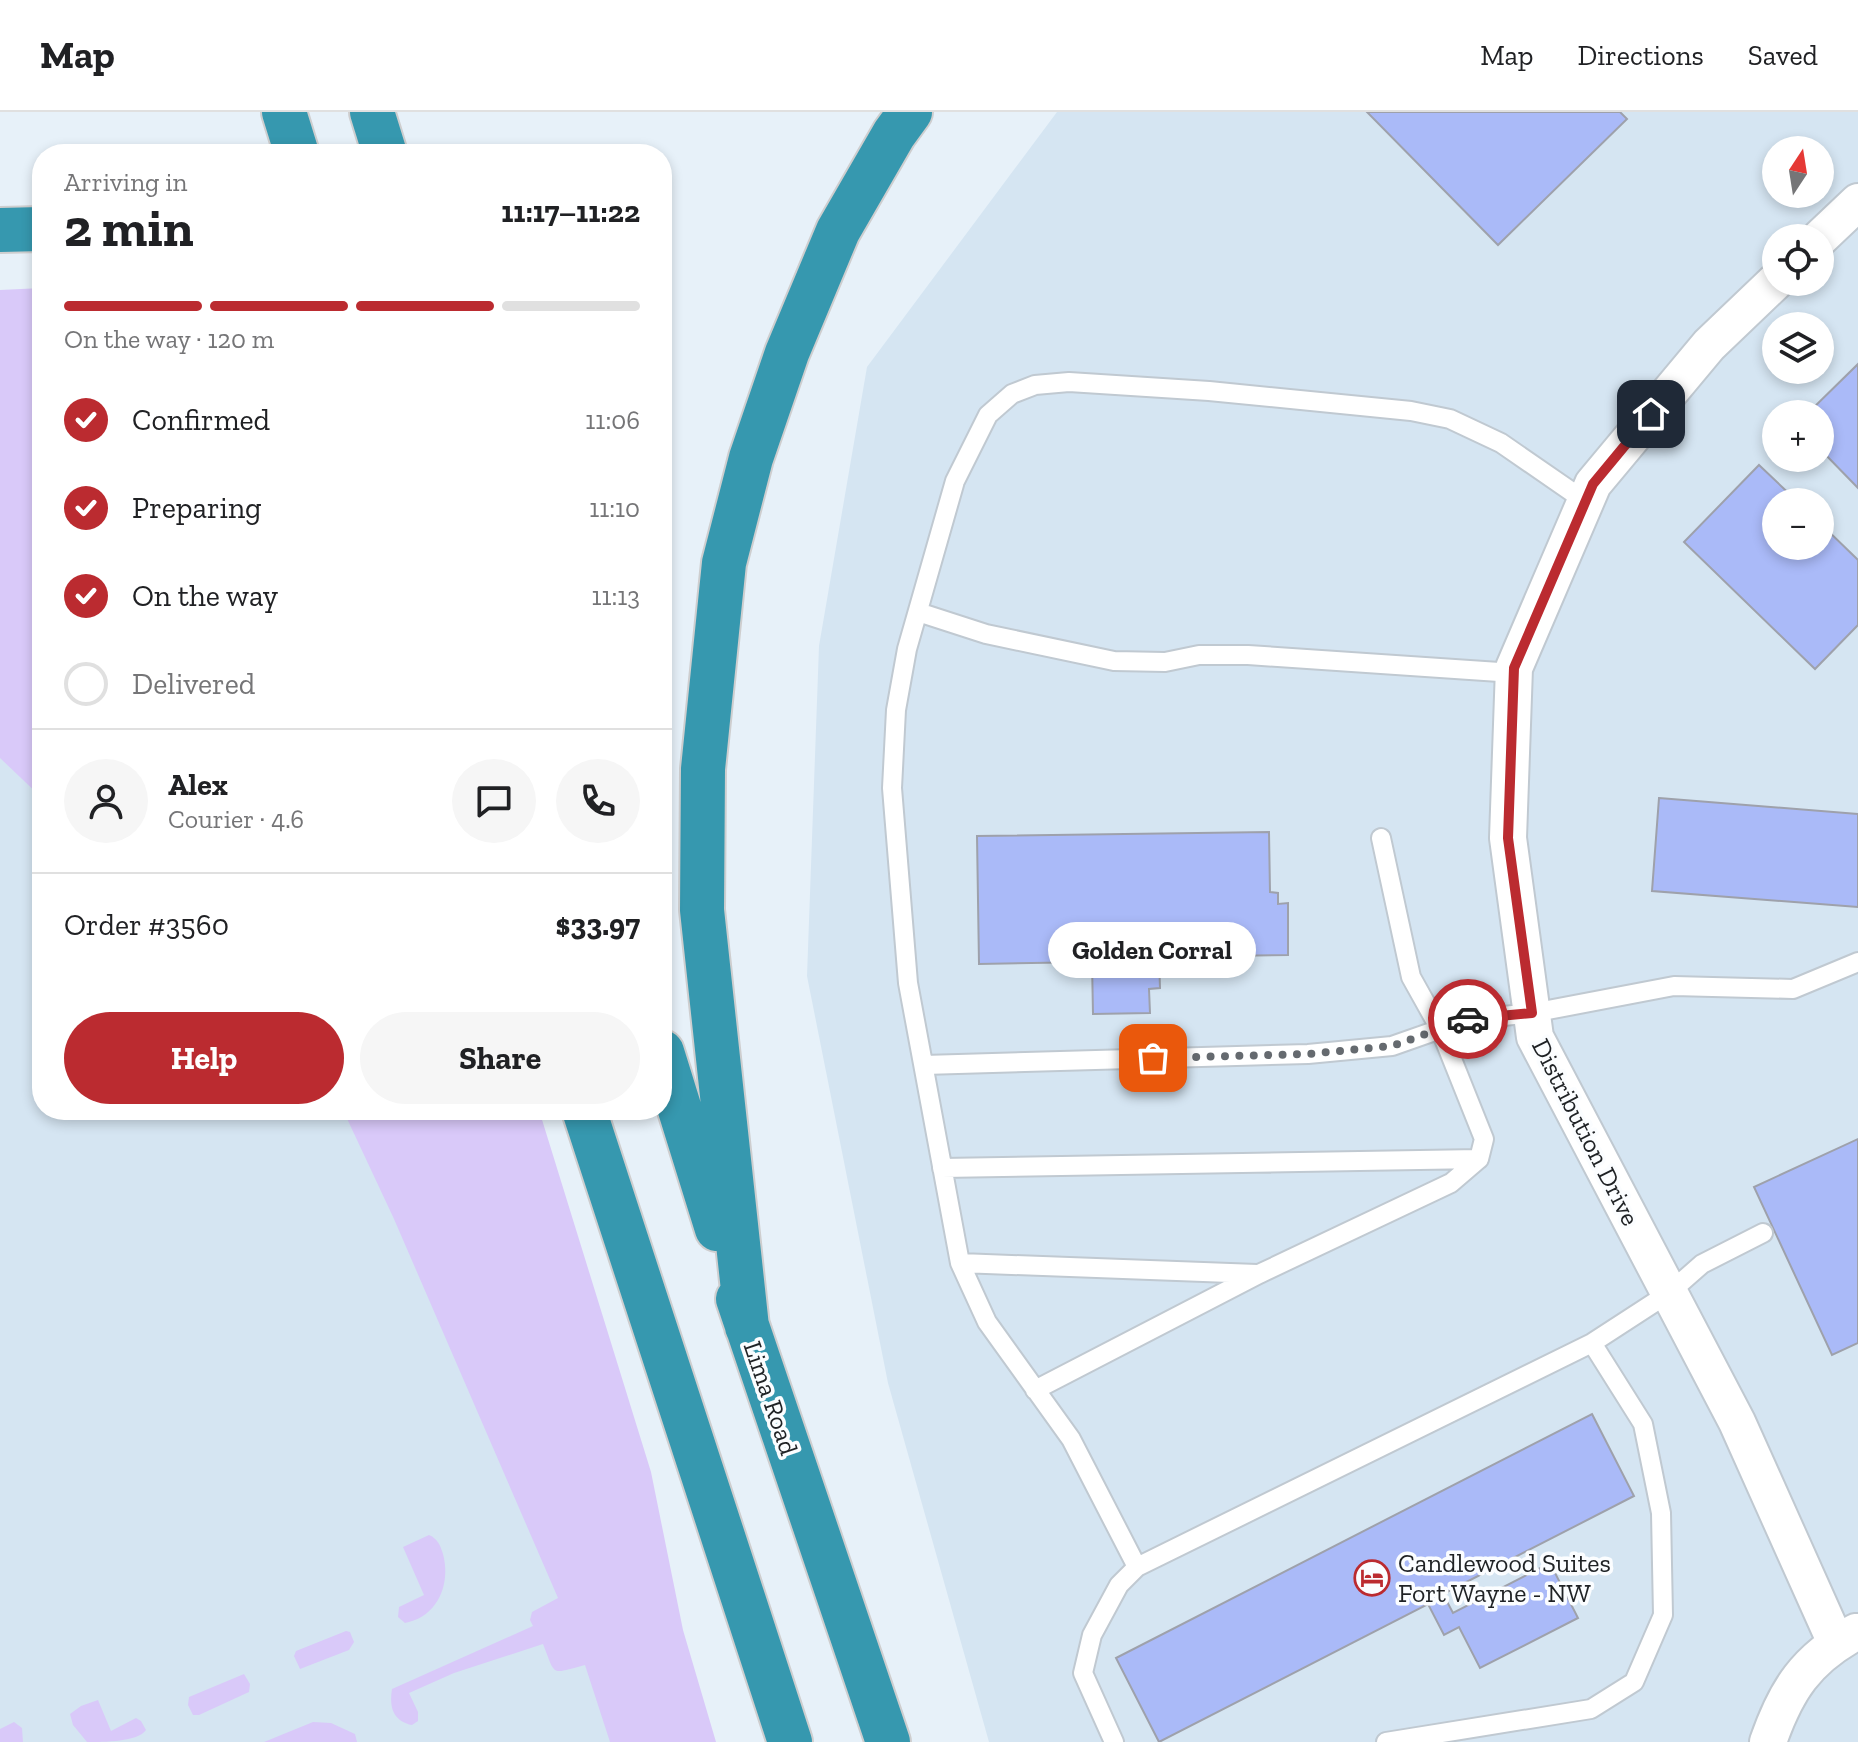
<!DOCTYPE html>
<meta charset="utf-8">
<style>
body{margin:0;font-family:"Zilla Slab",serif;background:#f6f6f6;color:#202124;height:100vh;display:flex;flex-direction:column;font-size:30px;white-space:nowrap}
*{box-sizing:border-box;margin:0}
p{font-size:26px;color:#757577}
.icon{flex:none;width:44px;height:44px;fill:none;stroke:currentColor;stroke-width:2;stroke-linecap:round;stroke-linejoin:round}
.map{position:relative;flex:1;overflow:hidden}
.drawer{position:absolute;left:32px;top:32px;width:640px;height:976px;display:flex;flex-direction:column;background:#fff;border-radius:32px;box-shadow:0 4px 12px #0003}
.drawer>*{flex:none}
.needle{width:52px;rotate:12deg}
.fabs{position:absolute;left:1762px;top:24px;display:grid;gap:16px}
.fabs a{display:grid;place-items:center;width:72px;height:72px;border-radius:50%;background:#fff;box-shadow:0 4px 12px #0003;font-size:40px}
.pin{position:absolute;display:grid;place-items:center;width:68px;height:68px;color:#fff;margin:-34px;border-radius:16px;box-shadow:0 4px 12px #0006}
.courier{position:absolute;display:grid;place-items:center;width:80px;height:80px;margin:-40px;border:6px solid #bb2b30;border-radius:50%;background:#fff;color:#222;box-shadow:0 2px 10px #0007}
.bubble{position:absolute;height:56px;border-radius:28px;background:#fff;box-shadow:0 4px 12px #0003;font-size:26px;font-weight:800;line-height:56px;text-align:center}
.summary em{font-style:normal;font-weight:800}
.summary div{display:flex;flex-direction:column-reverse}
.summary{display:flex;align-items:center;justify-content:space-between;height:136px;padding:0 32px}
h1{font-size:52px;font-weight:800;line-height:60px}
.bar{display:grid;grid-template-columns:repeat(4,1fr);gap:12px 8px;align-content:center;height:96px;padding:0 32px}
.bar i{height:10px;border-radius:6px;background:#e0e0e0}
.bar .active{background:#bb2b30}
.bar p{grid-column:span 4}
.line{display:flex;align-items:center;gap:20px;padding:0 32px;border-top:2px solid #e0e0e0}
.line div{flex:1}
.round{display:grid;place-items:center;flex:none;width:84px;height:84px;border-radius:42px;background:#f6f6f6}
ol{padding:0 32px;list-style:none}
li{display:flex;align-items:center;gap:24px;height:88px}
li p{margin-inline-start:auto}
li .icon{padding:8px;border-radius:50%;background:#bb2b30;color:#fff;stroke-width:4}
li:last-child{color:#757577}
li i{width:44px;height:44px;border:4px solid #e0e0e0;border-radius:50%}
.cta{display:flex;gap:16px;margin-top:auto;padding:16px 32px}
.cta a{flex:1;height:92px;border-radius:48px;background:#bb2b30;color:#fff;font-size:32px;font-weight:800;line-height:92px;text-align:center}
.cta a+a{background:#f6f6f6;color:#202124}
header{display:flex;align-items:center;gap:48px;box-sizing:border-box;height:112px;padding:0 40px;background:#fff;border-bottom:2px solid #e0e0e0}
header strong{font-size:38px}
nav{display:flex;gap:44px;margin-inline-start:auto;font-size:28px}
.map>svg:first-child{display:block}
</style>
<header>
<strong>Map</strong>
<nav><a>Map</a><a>Directions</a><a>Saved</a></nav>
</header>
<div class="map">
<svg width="1858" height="1630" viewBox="0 0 1858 1630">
<rect width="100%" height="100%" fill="#e7f1f9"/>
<path fill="#d5e5f2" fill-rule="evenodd" d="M1057 0H1858V1630H989L888 1271 807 864 819 534 867 255ZM1776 38H1820V82H1776ZM1776 126H1820V170H1776ZM1776 214H1820V258H1776ZM1776 302H1820V346H1776ZM1776 390H1820V434H1776Z
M0 557 42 601V998H404L654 1630H0Z"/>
<path fill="#d9c9f9" d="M42 176V686L0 646V178Z
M343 998H539L651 1360 683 1518 716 1630H610L585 1553C550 1562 556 1565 543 1532L454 1561 409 1581 418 1600V1609L412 1613C393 1609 389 1595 392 1577L533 1514 530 1508 532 1500 558 1486 394 1107Z
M429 1423C438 1427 440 1433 443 1442 451 1472 438 1505 405 1511L398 1505 399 1495 424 1483 403 1435Z
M346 1519 350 1520 354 1530 349 1538 300 1557 294 1544 296 1539Z
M244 1562 250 1572 249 1580 199 1603H193L188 1593 189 1585Z
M98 1588 111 1619 136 1606 141 1609 146 1618C138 1630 104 1630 87 1630L73 1613 70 1602 81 1594Z
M14 1610 22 1616 23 1630H0V1617Z
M313 1610 331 1611 355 1622 357 1630H264Z"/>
<path fill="#aabaf8" stroke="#9ea1ab" stroke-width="2" d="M1367 0H1620L1627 7 1498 133Z
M1858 252V376L1820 337V302H1807Z
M1759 353 1798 390H1776V434H1820V411L1858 448V513L1815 557 1684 430Z
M1659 686 1858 702V795L1652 779Z
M1269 720 1270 780 1278 781V792L1288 791V843L1159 845 1160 876 1149 877 1150 901 1093 902 1092 850 979 852 977 724Z
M1858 1027V1231L1832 1243 1754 1075Z
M1592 1302 1634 1384 1443 1482 1453 1501 1550 1451 1578 1506 1480 1556 1459 1515 1444 1523 1428 1492 1159 1630 1116 1546Z"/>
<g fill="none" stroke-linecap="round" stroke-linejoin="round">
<defs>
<path id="lane" d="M1585 389 1501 331 1450 307 1411 299 1209 279 1069 270 1035 273 1012 282 988 303 955 369 907 537 896 598 892 676 908 871 960 1151 987 1210 1071 1327 1137 1455 1592 1231 1669 1181 1702 1152 1763 1121
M918 500 986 522 1114 549 1165 550 1199 543H1248L1514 561
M924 953 1308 942 1392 934 1466 908 1532 901 1674 874 1793 877 1858 850
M942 1056 1479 1047
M960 1151 1257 1162
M1035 1278 1259 1162 1451 1071 1479 1047 1484 1027 1440 917 1411 865 1381 726
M1114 1630 1083 1561 1092 1523 1119 1473 1137 1455
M1386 1630 1591 1597 1634 1570 1663 1503 1661 1401 1643 1312 1592 1231"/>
<path id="street" d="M1820 126 1858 90
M1776 169 1709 233 1593 372 1514 556 1508 726 1535 925 1737 1310 1836 1531
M1768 1630C1786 1578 1806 1547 1856 1520"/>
<path id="highway" d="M284 0 297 42
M372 0 385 42
M0 118 42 117
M662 940 717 1117
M584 998 790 1630
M738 1187 888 1630
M747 1215 702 798 703 657 724 451 751 346 787 241 838 119 894 22 910 0"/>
</defs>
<use href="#lane" stroke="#c0c9d1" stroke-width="22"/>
<use href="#street" stroke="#c0c9d1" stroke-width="40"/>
<use href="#highway" stroke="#cececf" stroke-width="48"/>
<use href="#lane" stroke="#fff" stroke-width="18"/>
<use href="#street" stroke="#fff" stroke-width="36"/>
<use href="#highway" stroke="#3698af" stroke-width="44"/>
</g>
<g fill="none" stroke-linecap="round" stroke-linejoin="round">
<path stroke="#656a6f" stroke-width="8" stroke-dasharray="0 14.4" d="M1153 946 1308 942 1392 934 1468 907"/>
<path stroke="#bb2b30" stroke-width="10" d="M1468 907 1532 901 1508 726 1514 556 1593 372 1651 302"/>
</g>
<defs>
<symbol id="hotel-ring" viewBox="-11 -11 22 22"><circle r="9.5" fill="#fbfdff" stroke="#bb2b30" stroke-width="1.5"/><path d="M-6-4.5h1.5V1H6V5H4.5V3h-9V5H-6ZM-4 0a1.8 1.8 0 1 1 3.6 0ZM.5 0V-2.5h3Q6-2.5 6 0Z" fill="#bb2b30"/></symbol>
</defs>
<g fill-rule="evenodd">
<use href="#hotel-ring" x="1352" y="1446" width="40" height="40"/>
</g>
<g text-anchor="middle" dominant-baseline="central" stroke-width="7" stroke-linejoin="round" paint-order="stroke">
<g font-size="26" fill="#1f2225" stroke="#fbfdff">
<text transform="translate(1586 1020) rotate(63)">Distribution Drive</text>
<text transform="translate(771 1286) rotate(71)">Lima Road</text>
</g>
<g font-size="26" fill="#1f2225" stroke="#fbfdff" text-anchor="start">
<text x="1398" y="1451">Candlewood Suites<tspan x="1398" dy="30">Fort Wayne - NW</tspan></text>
</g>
</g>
</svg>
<div class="fabs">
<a><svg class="needle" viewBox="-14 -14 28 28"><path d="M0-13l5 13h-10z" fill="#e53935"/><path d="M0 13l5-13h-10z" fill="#757577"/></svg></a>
<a><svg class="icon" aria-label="locate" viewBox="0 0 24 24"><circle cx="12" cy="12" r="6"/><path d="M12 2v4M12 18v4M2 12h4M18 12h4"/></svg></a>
<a><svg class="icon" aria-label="layers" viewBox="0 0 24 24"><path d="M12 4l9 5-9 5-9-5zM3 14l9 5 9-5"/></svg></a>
<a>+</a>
<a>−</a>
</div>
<div class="pin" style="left:1153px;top:946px;background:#ea580c"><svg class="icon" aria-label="bag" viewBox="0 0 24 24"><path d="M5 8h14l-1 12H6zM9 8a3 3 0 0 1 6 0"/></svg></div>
<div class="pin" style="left:1651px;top:302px;background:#1f2937"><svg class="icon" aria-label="home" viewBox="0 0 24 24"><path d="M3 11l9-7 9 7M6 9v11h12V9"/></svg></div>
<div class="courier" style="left:1468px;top:907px"><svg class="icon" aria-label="car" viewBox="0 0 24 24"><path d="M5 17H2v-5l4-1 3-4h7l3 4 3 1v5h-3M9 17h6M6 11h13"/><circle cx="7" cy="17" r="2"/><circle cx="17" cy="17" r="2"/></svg></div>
<div class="bubble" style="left:1048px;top:810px;width:208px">Golden Corral</div>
<section class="drawer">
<div class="summary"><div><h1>2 min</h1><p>Arriving in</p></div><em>11:17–11:22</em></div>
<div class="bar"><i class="active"></i><i class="active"></i><i class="active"></i><i></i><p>On the way · 120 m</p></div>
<ol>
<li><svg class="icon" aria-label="check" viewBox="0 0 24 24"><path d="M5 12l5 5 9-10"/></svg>Confirmed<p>11:06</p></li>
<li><svg class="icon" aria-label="check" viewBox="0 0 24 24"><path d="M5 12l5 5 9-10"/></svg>Preparing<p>11:10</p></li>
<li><svg class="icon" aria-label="check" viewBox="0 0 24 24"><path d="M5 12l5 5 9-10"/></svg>On the way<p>11:13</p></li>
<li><i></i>Delivered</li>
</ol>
<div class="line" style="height:144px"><a class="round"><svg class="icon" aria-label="person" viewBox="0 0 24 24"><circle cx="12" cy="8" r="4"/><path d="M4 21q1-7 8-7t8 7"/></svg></a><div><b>Alex</b><p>Courier · 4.6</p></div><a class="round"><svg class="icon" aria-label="chat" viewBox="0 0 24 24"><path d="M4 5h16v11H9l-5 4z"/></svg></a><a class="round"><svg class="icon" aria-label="phone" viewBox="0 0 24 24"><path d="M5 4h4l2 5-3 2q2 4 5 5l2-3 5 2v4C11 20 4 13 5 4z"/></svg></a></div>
<div class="line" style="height:104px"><div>Order #3560</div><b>$33.97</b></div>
<div class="cta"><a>Help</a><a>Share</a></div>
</section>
</div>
